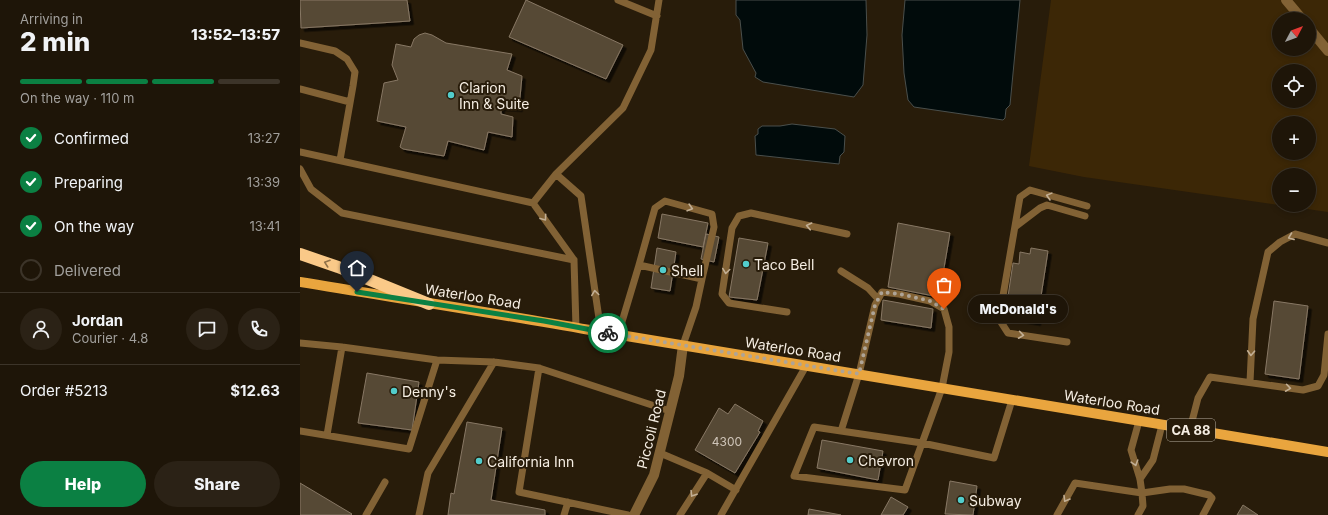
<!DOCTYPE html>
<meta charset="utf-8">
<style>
body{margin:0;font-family:Inter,sans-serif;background:#2b2216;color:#f1f3f6;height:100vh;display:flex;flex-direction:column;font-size:15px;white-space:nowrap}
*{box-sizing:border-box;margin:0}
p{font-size:13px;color:#a19f9c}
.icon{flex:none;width:22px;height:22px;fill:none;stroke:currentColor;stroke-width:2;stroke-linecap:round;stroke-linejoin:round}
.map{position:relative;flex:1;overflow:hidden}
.side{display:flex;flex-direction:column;background:#1e1508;width:300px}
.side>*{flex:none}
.needle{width:26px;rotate:49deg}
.controls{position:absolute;left:972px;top:12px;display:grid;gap:8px}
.controls a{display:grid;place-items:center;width:44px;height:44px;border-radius:50%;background:#1e1508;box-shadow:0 2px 6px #0003,0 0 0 1px #3c3429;font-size:20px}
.pin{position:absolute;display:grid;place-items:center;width:34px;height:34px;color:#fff;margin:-41px -17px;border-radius:50% 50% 50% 0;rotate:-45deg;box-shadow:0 0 4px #0007}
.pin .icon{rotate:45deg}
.courier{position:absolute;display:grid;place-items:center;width:40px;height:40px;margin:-20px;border:3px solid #0b8043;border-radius:50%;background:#fff;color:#222;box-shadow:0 1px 5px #0007}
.bubble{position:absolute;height:28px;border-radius:14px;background:#1e1508;box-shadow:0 2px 6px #0003,0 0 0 1px #3c3429;font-size:13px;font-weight:800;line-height:28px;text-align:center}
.overview em{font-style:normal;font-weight:800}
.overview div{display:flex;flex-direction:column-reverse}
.overview{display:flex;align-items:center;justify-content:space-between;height:68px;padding:0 20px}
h1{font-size:26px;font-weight:800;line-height:30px}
.bar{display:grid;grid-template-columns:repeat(4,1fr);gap:6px 4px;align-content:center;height:48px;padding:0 20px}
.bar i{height:5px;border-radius:3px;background:#3c3429}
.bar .active{background:#0b8043}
.bar p{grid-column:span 4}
.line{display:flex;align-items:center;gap:10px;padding:0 20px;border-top:1px solid #3c3429}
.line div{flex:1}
.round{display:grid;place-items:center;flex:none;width:42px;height:42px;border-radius:21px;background:#2b2216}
ol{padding:0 20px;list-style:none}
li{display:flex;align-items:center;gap:12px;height:44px}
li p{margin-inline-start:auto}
li .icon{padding:4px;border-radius:50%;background:#0b8043;color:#fff;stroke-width:4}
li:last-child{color:#a19f9c}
li i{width:22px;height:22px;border:2px solid #3c3429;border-radius:50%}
.button{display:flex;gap:8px;margin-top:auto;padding:8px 20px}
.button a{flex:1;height:46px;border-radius:24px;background:#0b8043;color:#fff;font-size:16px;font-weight:800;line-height:46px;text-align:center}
.button a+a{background:#2b2216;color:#f1f3f6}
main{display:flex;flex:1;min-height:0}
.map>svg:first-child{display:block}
</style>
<main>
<section class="side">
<div class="overview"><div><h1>2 min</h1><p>Arriving in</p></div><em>13:52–13:57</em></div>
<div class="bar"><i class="active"></i><i class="active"></i><i class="active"></i><i></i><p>On the way · 110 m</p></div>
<ol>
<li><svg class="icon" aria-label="check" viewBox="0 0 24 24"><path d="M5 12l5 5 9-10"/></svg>Confirmed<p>13:27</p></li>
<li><svg class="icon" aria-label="check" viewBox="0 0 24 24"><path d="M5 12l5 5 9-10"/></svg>Preparing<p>13:39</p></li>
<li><svg class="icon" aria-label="check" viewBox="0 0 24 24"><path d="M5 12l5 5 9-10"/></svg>On the way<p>13:41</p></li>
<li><i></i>Delivered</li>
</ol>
<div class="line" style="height:72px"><a class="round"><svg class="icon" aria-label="person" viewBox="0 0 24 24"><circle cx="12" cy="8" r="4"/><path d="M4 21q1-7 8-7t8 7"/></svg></a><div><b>Jordan</b><p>Courier · 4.8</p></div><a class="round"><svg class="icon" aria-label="chat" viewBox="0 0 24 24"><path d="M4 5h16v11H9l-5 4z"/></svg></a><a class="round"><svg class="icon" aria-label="phone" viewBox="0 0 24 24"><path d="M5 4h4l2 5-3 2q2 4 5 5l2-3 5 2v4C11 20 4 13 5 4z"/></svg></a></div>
<div class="line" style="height:52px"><div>Order #5213</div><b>$12.63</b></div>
<div class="button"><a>Help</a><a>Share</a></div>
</section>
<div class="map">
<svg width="1028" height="515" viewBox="0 0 1028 515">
<defs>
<filter id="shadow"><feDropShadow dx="3.5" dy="3.5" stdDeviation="0" flood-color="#0009"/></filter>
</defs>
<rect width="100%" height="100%" fill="#281c0a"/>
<path fill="#3c2706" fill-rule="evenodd" d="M751 0H1028V212L784 177 729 166ZM979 19H1009V49H979ZM979 71H1009V101H979ZM979 123H1009V153H979ZM979 175H1009V205H979Z"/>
<path fill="#010b0b" stroke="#4a4f4c" d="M436 0H566L567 35 563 85 554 97 463 82 455 77 456 73 443 49 440 20 436 15Z
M605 0H720L710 105 706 109 705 118 703 120 614 107 608 100 604 73 602 35Z
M492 124 535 129 545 136 544 152 540 156 539 164 456 155 455 136 458 134V129L462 126H480Z"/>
<path fill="#574836" stroke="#877864" filter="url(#shadow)" d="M0 0H107L110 21 1 28Z
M226 0 323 45 306 79 209 37Z
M125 33 132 35 146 43 212 54 207 70 222 76 219 108 201 107V114L213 117 212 137 188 132 184 150 148 141 144 156 103 149 100 147 106 127 77 121 84 83 98 80 92 65 96 44 111 47 114 39 119 35Z
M362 214 408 223 403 247 358 238Z
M598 223 650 233 639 297 588 287Z
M406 234 419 237 414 262 401 259Z
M439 238 468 243 457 300 429 297Z
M357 248 376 252 370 291 351 288Z
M731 248 748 251 737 322 708 317 710 304 707 303 713 263 719 264 720 252 730 254Z
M583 300 633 309 631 328 581 320Z
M974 301 1008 306 999 379 965 374Z
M67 373 119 382 112 430 58 423Z
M435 404 463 421 458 431 460 432 435 473 395 450 419 408 428 414Z
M167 422 202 428 191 500 245 510V515H148L151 493 154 494Z
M522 440 583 451 578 480 517 468Z
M650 481 677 486 673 515 645 514Z
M0 483 52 514 51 515H0Z
M591 497 608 507 603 515H581Z
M943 505 958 515H937Z
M509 509 541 515H508Z"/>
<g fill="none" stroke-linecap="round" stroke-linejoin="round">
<path stroke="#826235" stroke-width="7" d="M318 0 357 16
M0 43 35 51 47 59 55 72 53 86 40 160
M0 89 50 102
M0 152 233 203
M0 169 11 189 42 213 274 260
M256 174 323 108 351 50 359 0
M715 227 740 208 747 205 785 216
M339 265 355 208 365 201 412 214 414 227 402 279
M541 271 568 288 578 299
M487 312 429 303 422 294 432 228 439 216 451 213 547 234
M276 328 274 260 233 203 256 174 281 196 301 332
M318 335 339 265 402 279 396 307 383 345
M767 342 708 333 699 319 720 197 730 190 787 206
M0 343 42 347 137 360 194 362 239 368 370 411
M239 368 219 492 328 515
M950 382 953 319 968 252 980 242 995 234 1028 243
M890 429 898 398 910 377 1003 390 1018 386 1024 375 1028 334
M0 431 109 449 137 360
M541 431 559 374 575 305 582 292 599 294 630 301 644 309 649 327V352L642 388 605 490 494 476 514 427 622 443 694 458 712 400
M27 435 42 347
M360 453 407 473 436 490
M840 479 853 460 862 425
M66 515 85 482
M119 515 128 473 194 362
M264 515 268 502
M380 515 407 473
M421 515 506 366
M757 515 775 483 842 493 870 489H884L909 495 912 498 903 515
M838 515 843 506 842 493 840 479 831 450 839 421"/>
<path stroke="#826235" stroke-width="10" d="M986 0 1002 19
M1009 28 1028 51
M334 515 354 475 379 376 383 345"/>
<path stroke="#e9a53e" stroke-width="10" d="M0 282C97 298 194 313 290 330L1028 452"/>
<path stroke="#fac988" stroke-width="12" d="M0 254 38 267 129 304"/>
</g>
<defs><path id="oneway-chevron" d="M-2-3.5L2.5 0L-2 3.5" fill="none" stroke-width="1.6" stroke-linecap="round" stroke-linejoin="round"/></defs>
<g stroke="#c2af95">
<use href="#oneway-chevron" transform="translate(749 196) rotate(-165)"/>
<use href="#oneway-chevron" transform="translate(390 208) rotate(16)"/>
<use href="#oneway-chevron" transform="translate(244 218) rotate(54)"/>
<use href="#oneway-chevron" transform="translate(509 226) rotate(-168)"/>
<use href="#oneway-chevron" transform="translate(991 237) rotate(159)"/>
<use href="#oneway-chevron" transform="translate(426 271) rotate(98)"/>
<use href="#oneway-chevron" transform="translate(295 293) rotate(-98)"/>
<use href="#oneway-chevron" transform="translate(721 335) rotate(8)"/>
<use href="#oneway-chevron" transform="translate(951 353) rotate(93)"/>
<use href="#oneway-chevron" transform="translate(988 388) rotate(8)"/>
<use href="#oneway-chevron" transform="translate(835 463) rotate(73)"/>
<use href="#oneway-chevron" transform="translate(393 494) rotate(122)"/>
<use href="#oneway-chevron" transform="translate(766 499) rotate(121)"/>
</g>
<use stroke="#917249" href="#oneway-chevron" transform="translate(27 263) rotate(-161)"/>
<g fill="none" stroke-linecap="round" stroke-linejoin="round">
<path stroke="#aea497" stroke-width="4" stroke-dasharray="0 7.2" d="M308 333 559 374 575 305 582 292 600 294 630 301 644 309"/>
<path stroke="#0b8043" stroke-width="5" d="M57 292 244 321 308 333"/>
</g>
<g fill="#52cdcc" stroke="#281c0a" stroke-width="1.5">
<circle cx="151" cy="95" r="4"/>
<circle cx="446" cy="264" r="4"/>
<circle cx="363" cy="270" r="4"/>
<circle cx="94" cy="391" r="4"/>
<circle cx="550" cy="460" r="4"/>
<circle cx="179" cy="461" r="4"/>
<circle cx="661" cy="500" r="4"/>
</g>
<g text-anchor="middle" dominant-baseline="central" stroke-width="4" stroke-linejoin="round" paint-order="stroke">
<g font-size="12" fill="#cec4b8">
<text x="427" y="441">4300</text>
</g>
<rect fill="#281c0a" stroke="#b8afa2" stroke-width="1" x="867" y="419" width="48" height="22" rx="3"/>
<g font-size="13" font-weight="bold" fill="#f6eee3">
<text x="891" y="430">CA 88</text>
</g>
<g font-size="14" fill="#f6eee3" stroke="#281c0a" text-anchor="start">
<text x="159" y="87">Clarion<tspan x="159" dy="16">Inn &amp; Suite</tspan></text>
<text x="454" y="264">Taco Bell</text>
<text x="371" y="270">Shell</text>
<text x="102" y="391">Denny's</text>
<text x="558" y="460">Chevron</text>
<text x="187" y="461">California Inn</text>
<text x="669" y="500">Subway</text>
</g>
<g font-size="14" fill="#f6eee3" stroke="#281c0a">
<text transform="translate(173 296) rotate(9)">Waterloo Road</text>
<text transform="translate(493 349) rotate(9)">Waterloo Road</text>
<text transform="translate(812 402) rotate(9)">Waterloo Road</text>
<text transform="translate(351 429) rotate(-76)">Piccoli Road</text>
</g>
</g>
</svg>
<div class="controls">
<a><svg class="needle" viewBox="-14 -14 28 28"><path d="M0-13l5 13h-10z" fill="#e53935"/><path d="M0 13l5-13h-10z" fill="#a19f9c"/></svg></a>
<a><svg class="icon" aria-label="locate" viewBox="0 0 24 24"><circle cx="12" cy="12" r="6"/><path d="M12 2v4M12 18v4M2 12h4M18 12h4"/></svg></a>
<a>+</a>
<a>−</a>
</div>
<div class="pin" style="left:644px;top:309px;background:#ea580c"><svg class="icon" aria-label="bag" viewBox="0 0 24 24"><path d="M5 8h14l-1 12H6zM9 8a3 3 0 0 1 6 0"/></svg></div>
<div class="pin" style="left:57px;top:292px;background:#1f2937"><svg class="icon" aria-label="home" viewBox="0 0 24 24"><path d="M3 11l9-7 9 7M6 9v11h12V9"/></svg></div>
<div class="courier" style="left:308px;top:333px"><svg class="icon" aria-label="bike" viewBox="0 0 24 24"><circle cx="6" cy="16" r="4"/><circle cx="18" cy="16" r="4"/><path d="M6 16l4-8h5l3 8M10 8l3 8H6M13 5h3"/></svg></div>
<div class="bubble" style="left:668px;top:295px;width:100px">McDonald's</div>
</div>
</main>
